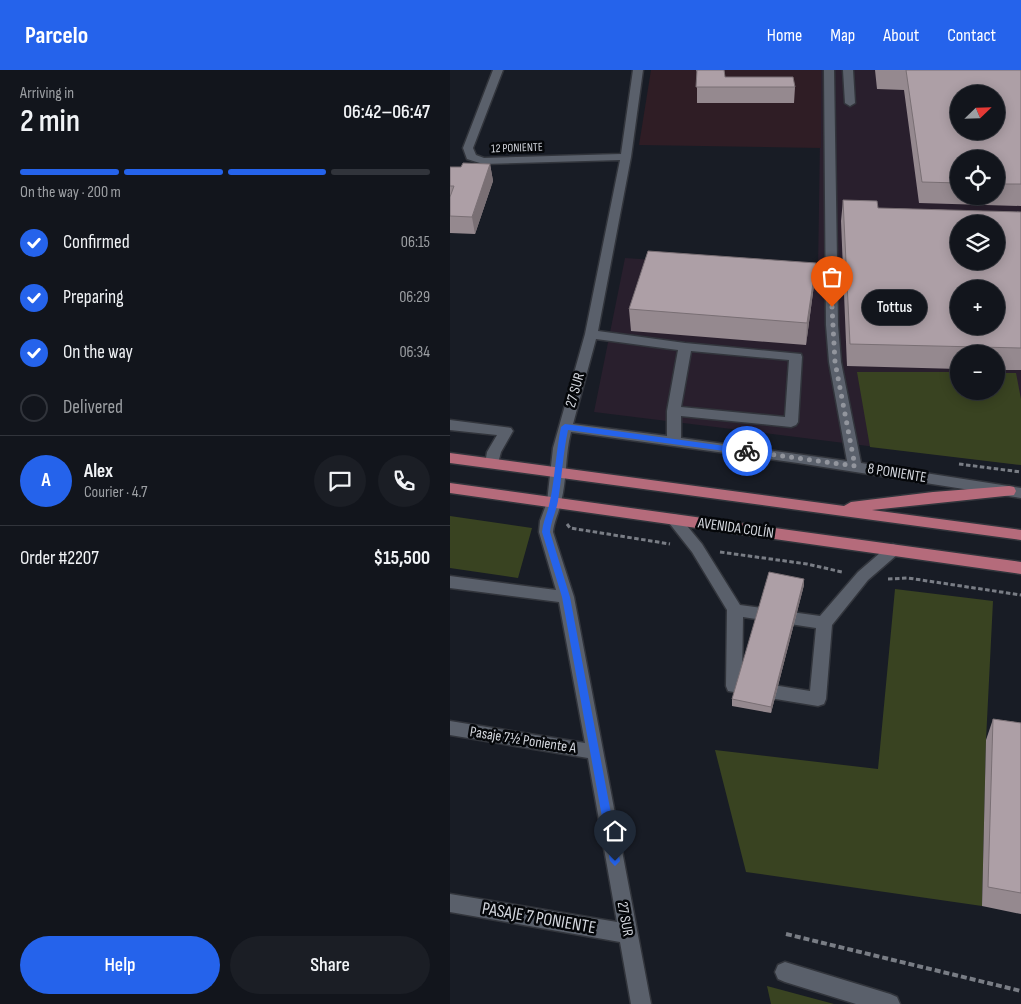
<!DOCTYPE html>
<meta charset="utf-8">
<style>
body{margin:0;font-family:"Sofia Sans Condensed",sans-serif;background:#1b1e25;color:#f1f3f6;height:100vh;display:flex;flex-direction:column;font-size:19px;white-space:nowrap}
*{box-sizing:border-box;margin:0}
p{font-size:16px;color:#9c9fa3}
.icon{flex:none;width:28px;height:28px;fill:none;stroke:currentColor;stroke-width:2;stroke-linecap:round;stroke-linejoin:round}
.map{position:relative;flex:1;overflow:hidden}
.details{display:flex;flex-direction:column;background:#12151c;width:450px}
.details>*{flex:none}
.needle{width:32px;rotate:67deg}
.tools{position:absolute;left:500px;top:15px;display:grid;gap:10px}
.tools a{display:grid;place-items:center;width:55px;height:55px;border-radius:50%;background:#12151c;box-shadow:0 2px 12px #0003,0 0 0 1px #31343b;font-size:25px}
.pin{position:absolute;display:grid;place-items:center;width:42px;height:42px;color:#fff;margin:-51px -21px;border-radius:50% 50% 50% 0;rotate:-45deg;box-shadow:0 0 5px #0007}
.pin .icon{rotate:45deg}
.courier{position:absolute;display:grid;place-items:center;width:50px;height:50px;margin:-25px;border:4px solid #2563eb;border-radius:50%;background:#fff;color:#222;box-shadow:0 1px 6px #0007}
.bubble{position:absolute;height:35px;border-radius:18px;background:#12151c;box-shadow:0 2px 12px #0003,0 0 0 1px #31343b;font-size:16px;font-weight:600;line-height:35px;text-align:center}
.head em{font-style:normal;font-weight:600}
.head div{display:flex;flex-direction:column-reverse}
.head{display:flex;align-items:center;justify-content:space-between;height:85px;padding:0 20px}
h1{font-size:32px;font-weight:600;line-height:38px}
.bar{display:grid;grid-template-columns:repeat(4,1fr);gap:8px 5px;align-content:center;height:60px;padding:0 20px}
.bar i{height:6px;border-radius:4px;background:#31343b}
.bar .on{background:#2563eb}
.bar p{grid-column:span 4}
.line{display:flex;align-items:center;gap:12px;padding:0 20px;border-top:1px solid #31343b}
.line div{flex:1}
.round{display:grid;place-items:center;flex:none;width:52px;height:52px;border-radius:26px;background:#1b1e25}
ol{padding:0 20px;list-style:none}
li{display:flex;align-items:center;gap:15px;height:55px}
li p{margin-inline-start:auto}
li .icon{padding:5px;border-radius:50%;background:#2563eb;color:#fff;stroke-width:4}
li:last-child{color:#9c9fa3}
li i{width:28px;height:28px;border:2px solid #31343b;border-radius:50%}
.action{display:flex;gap:10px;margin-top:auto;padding:10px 20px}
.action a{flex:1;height:58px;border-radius:30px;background:#2563eb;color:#fff;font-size:20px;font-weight:600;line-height:58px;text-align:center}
.action a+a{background:#1b1e25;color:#f1f3f6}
header{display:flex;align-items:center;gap:30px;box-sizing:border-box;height:70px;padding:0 25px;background:#2563eb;color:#fff}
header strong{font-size:24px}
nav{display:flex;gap:28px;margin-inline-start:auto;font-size:18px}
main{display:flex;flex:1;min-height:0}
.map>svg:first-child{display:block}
</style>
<header>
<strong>Parcelo</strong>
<nav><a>Home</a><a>Map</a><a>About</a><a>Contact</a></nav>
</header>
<main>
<section class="details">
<div class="head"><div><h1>2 min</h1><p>Arriving in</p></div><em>06:42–06:47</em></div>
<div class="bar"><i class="on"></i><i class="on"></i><i class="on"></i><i></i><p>On the way · 200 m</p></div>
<ol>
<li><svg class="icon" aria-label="check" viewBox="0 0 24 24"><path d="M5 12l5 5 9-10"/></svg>Confirmed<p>06:15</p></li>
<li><svg class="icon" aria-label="check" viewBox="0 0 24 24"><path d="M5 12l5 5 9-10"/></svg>Preparing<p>06:29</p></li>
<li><svg class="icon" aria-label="check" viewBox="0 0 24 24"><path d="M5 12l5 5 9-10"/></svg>On the way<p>06:34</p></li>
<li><i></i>Delivered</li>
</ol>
<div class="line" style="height:90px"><b class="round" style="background:#2563eb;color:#fff">A</b><div><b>Alex</b><p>Courier · 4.7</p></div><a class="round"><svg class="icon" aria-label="chat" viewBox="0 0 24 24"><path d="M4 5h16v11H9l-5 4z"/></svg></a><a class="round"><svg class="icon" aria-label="phone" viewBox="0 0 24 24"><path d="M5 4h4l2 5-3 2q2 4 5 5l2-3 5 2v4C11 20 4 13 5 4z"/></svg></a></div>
<div class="line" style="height:65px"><div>Order #2207</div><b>$15,500</b></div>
<div class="action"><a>Help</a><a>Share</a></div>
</section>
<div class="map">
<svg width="571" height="934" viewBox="0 0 571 934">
<rect width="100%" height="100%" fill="#181c25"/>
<path fill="#291f2d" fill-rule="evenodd" d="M371 0H571V395L144 342 175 188 368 201ZM509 24H546V61H509ZM509 89H546V126H509ZM509 154H546V191H509ZM509 219H546V256H509ZM509 284H546V321H509Z"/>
<path fill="#2f1d25" d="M201 0H371V78L189 75Z"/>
<path fill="#394321" d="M407 302H509V321H546V303H566L571 329V395L420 377Z
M0 446 82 458 68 508 0 498Z
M445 519 543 531 536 670 532 836 296 802 265 680 428 699Z
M317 916 384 934H321Z"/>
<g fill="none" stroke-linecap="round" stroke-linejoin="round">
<defs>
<path id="minor" d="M43 0H53L23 78 26 85 34 88 171 84 183 0H193L181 87 148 261 235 273 351 284 352 287 348 352 346 355 341 357 231 346V368L397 391 379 292 376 255 374 0H384L388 255 391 292 411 393 571 418V428L348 393 121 362C115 385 117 409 111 432 109 443 104 451 103 462L124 527 201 934H181L170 872 0 842V824L167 852 138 688 0 665V651L135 673 109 532 0 518V506L106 520 89 462 90 451 97 432 103 378 135 264 170 90 33 94 17 89 13 78ZM146 269 228 280 217 341V366L123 354ZM241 281 339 290 335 347 231 337Z
M393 0H403L405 33 400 36 395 33Z
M0 350 61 358 63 361 51 382 47 397H37L35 394 37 382 47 365 0 360Z
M223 444 228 445 252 474 290 535 370 546 408 502 438 476 443 474 448 476 451 480 448 484 418 510 382 555 376 629 374 634 368 636 278 621 276 616 277 540 242 482 216 449 218 445ZM293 547 366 558 360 621 292 610Z
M335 892 440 924 447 927 450 934H406L335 912 328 909 325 902 328 895Z"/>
<path id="major" d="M0 383 394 436 401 432 483 422 559 416 564 417 566 421 564 425 422 440 571 460V470L0 393Z
M0 413 571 492V504L0 423Z"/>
</defs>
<use href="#minor" stroke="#32353c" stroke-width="3"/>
<use href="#major" stroke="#32353c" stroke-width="3"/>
<path stroke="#797d85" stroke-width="3" stroke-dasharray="4.5 2.5" stroke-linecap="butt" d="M509 394 571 402
M117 454 120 458 220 474
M270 482 357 494 392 502
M438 509 458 508 571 525"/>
<path stroke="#797d85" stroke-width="4" stroke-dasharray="6 3" stroke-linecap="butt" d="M336 864 571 921"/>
<use href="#minor" fill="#5a606b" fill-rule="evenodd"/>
<use href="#major" fill="#b56b7b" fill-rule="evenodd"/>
</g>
<path fill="#95898f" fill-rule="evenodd" d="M246 0H274L275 7 345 17 344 33H247V2Z
M425 0H571V136L469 133 454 20 427 19ZM509 89H546V126H509Z
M40 94 43 111 25 164 0 163V97H11Z
M393 130 428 138 571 142V300H546V284H509V299L397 296 391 151Z
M366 193 364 215 356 275 181 261 179 239Z
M354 509V515L321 643 282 636V629Z
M543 649 571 653V844L532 836 536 670Z"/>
<path fill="#796f74" d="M40 94 43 111 25 164 22 147Z
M366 193 364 215 356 275 357 253Z
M354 509V515L321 643V637Z"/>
<path fill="#ad9fa6" stroke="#796f74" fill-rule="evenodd" d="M247 0H274L275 7H343L345 17H246Z
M456 0H571V114H546V89H509V113L472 112ZM509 24H546V61H509Z
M13 93 40 94 22 147 0 146V127L4 116H0V97H11Z
M393 130 427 131 428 138 571 142V278L400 274ZM509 154H546V191H509ZM509 219H546V256H509Z
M198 181 366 193 357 253 179 239Z
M319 502 354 509 321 637 282 629Z
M543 649 571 653V823L538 817Z"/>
<path fill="#2563eb" d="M115 354 297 379 301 381 297 384 118 360C113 383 112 407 108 431 106 442 101 451 100 462L120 527 170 791 165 796 160 791 112 527 92 462C93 451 98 442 100 431 105 407 106 381 111 357Z"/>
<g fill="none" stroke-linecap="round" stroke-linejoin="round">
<path stroke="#92959d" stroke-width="5" stroke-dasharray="0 9" d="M297 381 405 396 385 292 382 237"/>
</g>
<g text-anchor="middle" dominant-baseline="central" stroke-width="5" stroke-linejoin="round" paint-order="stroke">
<g font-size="12" fill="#d3d6dd" stroke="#05070a">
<text transform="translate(67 78) rotate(-2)">12 PONIENTE</text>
</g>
<g font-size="15" fill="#d3d6dd" stroke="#05070a">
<text transform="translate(125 320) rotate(-74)">27 SUR</text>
<text transform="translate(447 403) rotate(9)">8 PONIENTE</text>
<text transform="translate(286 458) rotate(8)">AVENIDA COLÍN</text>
<text transform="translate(73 670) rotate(9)">Pasaje 7½ Poniente A</text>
<text transform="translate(175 849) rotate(80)">27 SUR</text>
</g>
<g font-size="18" fill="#d3d6dd" stroke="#05070a">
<text transform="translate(89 848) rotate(10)">PASAJE 7 PONIENTE</text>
</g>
</g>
</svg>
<div class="tools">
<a><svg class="needle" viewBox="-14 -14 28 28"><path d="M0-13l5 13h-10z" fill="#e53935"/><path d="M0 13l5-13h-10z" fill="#9c9fa3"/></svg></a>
<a><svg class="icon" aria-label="locate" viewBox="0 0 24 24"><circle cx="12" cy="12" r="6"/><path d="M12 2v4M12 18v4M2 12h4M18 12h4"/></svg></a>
<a><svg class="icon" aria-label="layers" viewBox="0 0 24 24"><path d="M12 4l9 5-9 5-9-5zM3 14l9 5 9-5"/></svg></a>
<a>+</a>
<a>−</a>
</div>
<div class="pin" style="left:382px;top:237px;background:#ea580c"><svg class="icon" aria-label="bag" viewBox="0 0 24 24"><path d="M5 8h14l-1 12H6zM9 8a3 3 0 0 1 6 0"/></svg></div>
<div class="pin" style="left:165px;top:791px;background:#1f2937"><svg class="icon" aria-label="home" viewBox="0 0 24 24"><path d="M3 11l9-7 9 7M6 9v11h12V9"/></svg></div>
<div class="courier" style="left:297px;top:381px"><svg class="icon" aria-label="bike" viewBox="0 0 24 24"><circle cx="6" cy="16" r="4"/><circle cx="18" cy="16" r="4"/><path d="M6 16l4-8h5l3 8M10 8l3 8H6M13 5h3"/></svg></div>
<div class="bubble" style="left:412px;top:220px;width:65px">Tottus</div>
</div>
</main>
